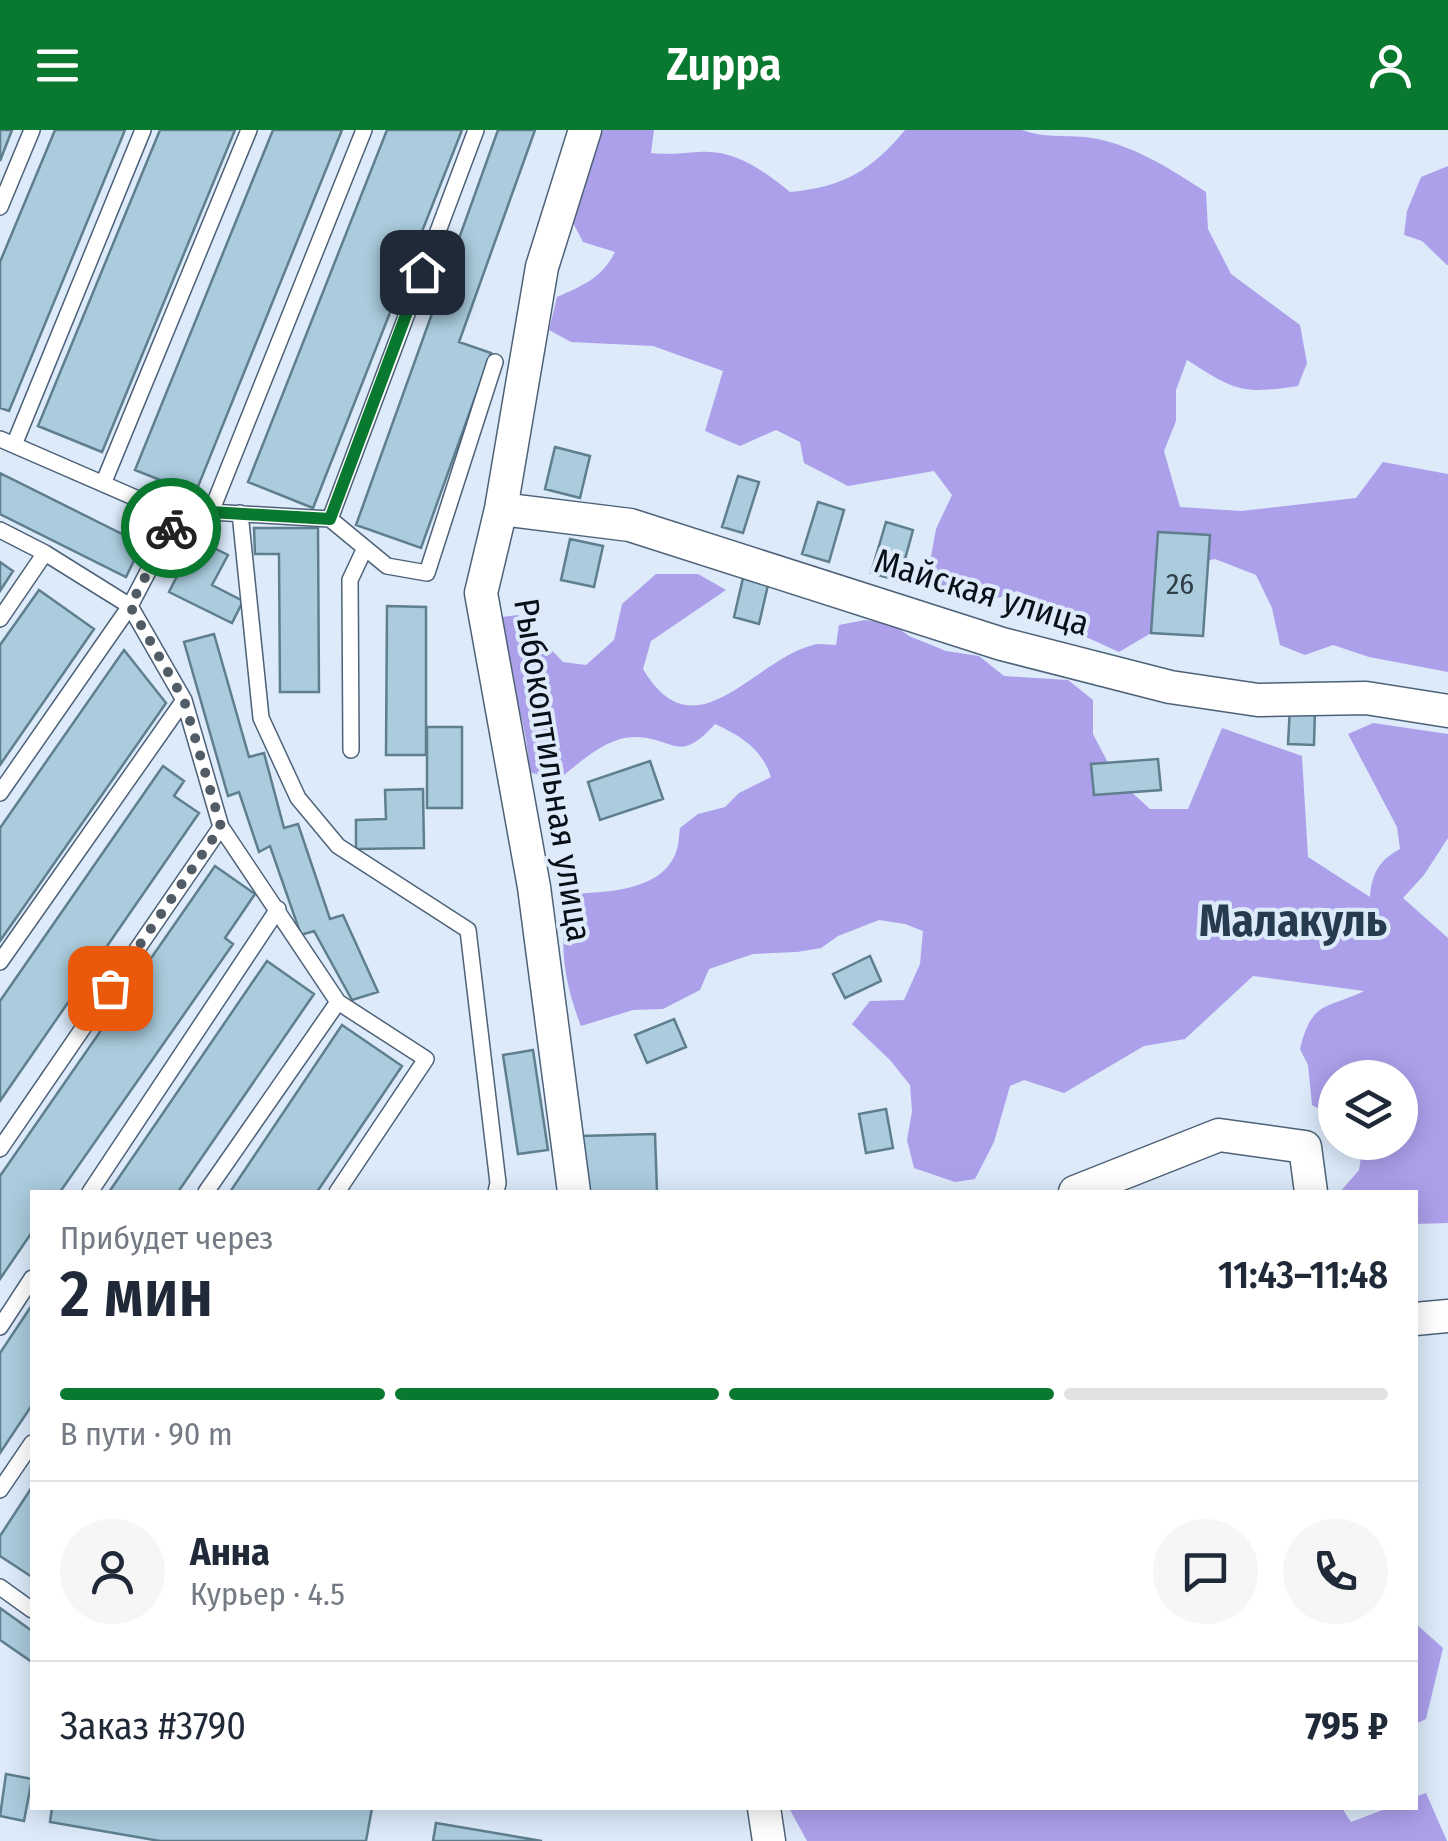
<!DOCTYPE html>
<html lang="ru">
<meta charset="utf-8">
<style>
body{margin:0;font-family:"Fira Sans Condensed",sans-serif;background:#f6f6f7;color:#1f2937;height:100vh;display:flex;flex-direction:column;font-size:38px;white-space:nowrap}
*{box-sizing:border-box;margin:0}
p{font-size:32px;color:#747a83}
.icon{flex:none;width:55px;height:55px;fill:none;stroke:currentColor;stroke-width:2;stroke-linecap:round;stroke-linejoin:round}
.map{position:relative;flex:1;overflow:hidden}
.details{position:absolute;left:30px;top:1060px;width:1388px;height:620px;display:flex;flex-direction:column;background:#fff;border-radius:0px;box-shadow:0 5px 25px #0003}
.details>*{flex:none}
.tools{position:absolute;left:1318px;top:930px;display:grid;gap:20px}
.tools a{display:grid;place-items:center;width:100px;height:100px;border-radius:50%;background:#fff;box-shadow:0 5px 25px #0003;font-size:50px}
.pin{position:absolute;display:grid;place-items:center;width:85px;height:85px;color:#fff;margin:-42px;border-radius:20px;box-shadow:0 5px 15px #0006}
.courier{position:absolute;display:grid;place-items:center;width:100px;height:100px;margin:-50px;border:8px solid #08792e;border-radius:50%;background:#fff;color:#222;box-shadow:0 2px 12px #0007}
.summary em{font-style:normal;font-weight:600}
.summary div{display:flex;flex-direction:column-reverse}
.summary{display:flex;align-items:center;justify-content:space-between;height:170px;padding:0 30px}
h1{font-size:65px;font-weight:600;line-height:75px}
.bar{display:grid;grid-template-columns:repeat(4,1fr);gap:15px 10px;align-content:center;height:120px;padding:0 30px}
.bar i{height:12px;border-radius:8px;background:#e0e1e3}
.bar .current{background:#08792e}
.bar p{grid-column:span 4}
.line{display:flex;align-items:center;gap:25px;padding:0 30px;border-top:2px solid #e0e1e3}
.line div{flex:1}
.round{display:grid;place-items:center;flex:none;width:105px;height:105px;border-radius:52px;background:#f6f6f7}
header{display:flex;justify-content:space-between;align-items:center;height:130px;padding:0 30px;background:#08792e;color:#fff;font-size:45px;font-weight:600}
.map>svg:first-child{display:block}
</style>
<header><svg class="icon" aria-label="menu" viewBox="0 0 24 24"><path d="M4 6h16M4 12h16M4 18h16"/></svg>Zuppa<svg class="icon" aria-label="person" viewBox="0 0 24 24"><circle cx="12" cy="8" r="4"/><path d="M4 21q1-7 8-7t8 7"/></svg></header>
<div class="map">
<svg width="1448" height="1711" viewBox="0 0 1448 1711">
<rect width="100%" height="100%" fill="#dceafa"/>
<path fill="#aca0eb" d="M600 0H654L651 23C669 25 682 23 699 22 735 19 764 41 790 62 843 57 871 41 905 0H1022C1044 8 1062 5 1085 7 1129 12 1169 38 1206 62L1208 99 1231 144 1300 195 1307 233 1298 256C1240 265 1235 260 1187 230L1176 260V291L1164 321 1180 377 1241 381 1356 368 1383 332 1448 344V542L1369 527 1333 515 1305 525 1280 515 1272 478 1256 445 1215 429 1177 437 1151 503 1119 522 1084 506 1055 477 1017 461C974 478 963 478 927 448L936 399 952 365 934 341 848 356 804 333 800 312 776 300 740 316 705 301 723 241 653 216 571 212 549 200 557 167C582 156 602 148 615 122L583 112 570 87Z
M1448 36V135H1447L1422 111 1404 105 1407 81 1421 47Z
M656 444H698L726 460 651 511 643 539C695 627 753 530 813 515 819 513 829 515 836 515L839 495 865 490 891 493 909 506 946 521 979 526 1004 546 1068 550 1093 570V604L1116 648 1150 679H1188L1222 598 1302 626 1308 727 1370 767C1372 744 1378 731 1400 719L1397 697 1348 604 1373 593 1448 604V708L1424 745 1403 768 1448 808V1093L1415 1094V1062H1340L1359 1040 1363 1013 1400 1012V948H1335V988L1312 975 1308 935 1300 919C1312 869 1328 879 1364 861L1253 846 1185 909 1144 916 1064 963 1024 950 1010 956 994 1012 975 1049 955 1052 914 1038 907 1010 912 981 910 955 890 930 852 894 870 871 904 870 920 834 923 801 905 794 879 790 838 806 821 818 797 822 753 824 709 839 700 860 663 879 633 880 581 896C564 852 557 810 570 764 604 762 662 762 676 722 679 715 679 705 680 698L698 684 725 677 739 663 771 647C762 619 741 606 715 594 678 635 676 608 635 607 606 607 579 633 558 650L529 642C529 602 514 565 505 526 502 514 504 500 502 487L518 485 563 532 586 535 614 510 622 474Z
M1415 1493 1443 1518 1426 1589 1415 1594Z
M1426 1663 1447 1711H807L789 1678H1342L1351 1692 1388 1678H1415V1667Z"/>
<path fill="#acd" stroke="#5f7f8f" stroke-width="2.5" d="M0 0H12L0 31Z
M55 0H125L9 281 0 278V132Z
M160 0H235L102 322 38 296Z
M273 0H342L195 364 135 340Z
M387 0H462L313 378 248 352Z
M498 0H535L459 212 491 223 421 418 356 395Z
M555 317 590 326 580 368 545 359Z
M0 343 142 414 126 447 0 384Z
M738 346 759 352 743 403 722 397Z
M818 372 844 380 829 432 802 424Z
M886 392 913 400 899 451 871 443Z
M254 398H318L319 562H280L279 424H255Z
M1158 402 1210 405 1203 506 1151 503Z
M196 409 228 425 212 455 243 471 232 493 169 462Z
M570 409 603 416 594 457 561 450Z
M0 432 13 441 0 461Z
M743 448 768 455 759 494 734 487Z
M39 460 94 499 0 635V515Z
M387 476 426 477V625H386Z
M214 504 249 627 264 623 284 698 298 694 330 789 343 785 378 862 352 870 314 801 301 805 270 716 259 722 239 662 228 666 184 512Z
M124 520 166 573 0 811V698Z
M1290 577 1315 578 1314 615 1288 614Z
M427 597H462V678H427Z
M1158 629 1161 660 1094 665 1091 634Z
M650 631 663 669 600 690 588 652Z
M163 636 184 651 174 666 199 683 0 971V871Z
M423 659 424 718 356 719V690L386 689 385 660Z
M215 736 255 764 225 808 233 814 60 1062H32V1102L0 1149V1046Z
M870 826 881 851 845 868 833 844Z
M267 831 314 864 178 1062H109Z
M674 889 686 917 647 933 635 905Z
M342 895 402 936 317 1062H230Z
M533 920 548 1020 518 1024 503 925Z
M886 979 893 1018 866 1023 859 984Z
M655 1004 657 1062H582L581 1006Z
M32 1175V1275L0 1323V1223Z
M32 1357V1447L0 1426V1406Z
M0 1478 32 1501V1532L0 1510Z
M6 1644 32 1649 24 1691 0 1686Z
M52 1678H372L366 1711H160L50 1692Z
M436 1693 542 1711H433Z"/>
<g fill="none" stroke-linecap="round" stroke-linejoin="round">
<defs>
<path id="service" d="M0 77 32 0
M0 309 177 386 211 382 330 389 387 436 427 443 495 232
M14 315 143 0
M103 354 249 0
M211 382 364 0
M240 383 261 588 298 668 338 716 468 800 498 1053 496 1062
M330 389 476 0
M0 400 45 423 130 476 184 570 221 697 338 872 426 929 337 1062
M0 489 45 423
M351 620 350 450 365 418
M0 663 130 476 177 386
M0 832 184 570
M0 1019 221 697
M90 1062 278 779
M206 1062 338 872
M0 1197 32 1148
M0 1360 32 1313
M0 1457 32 1480"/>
<path id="minor" d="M501 379 630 395 1002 514 1170 557 1258 570 1366 568 1448 581
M574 1062 534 757 481 463 501 379 542 137 585 0
M1075 1062 1219 1005 1305 1017 1311 1062
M1415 1189 1448 1186
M764 1678 769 1711"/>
</defs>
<use href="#service" stroke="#4d6278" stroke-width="18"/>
<use href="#minor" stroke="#4d6278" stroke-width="35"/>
<use href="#service" stroke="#fff" stroke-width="15"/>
<use href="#minor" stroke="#fff" stroke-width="32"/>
</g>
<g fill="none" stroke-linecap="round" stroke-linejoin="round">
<path stroke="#525c66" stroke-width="10" stroke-dasharray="0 18" d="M110 858 221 697 184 570 130 476 171 398"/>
<path stroke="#08792e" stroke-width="12" d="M171 398 178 386 211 382 330 389 422 142"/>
</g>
<g text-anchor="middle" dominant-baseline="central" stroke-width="8" stroke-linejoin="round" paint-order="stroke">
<g font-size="30" fill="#303e48">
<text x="1180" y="454">26</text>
</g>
<g font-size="35" fill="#070f17" stroke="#dceafa">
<text transform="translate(982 462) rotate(17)">Майская улица</text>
<text transform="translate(553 640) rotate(81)">Рыбокоптильная улица</text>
</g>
<g font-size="45" font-weight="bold" fill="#273b4f" stroke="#dceafa">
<text x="1293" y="791">Малакуль</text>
</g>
</g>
</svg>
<div class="tools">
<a><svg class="icon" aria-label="layers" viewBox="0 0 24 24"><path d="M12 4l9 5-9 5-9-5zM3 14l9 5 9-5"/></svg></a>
</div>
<div class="pin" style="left:110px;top:858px;background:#ea580c"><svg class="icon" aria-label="bag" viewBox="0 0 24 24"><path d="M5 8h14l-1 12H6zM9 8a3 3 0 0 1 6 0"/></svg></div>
<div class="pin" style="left:422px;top:142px;background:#1f2937"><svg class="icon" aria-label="home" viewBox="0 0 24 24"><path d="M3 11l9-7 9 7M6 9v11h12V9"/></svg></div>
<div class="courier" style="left:171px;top:398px"><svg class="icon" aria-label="bike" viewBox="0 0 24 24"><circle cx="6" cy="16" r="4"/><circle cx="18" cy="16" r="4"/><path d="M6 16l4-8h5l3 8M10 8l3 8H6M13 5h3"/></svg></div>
<section class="details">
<div class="summary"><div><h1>2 мин</h1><p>Прибудет через</p></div><em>11:43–11:48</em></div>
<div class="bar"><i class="current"></i><i class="current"></i><i class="current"></i><i></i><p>В пути · 90 m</p></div>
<div class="line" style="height:180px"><a class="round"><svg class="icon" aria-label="person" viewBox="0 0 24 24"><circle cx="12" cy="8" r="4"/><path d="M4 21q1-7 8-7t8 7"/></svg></a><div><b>Анна</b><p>Курьер · 4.5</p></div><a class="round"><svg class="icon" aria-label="chat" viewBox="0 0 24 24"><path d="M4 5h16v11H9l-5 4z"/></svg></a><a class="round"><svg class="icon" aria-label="phone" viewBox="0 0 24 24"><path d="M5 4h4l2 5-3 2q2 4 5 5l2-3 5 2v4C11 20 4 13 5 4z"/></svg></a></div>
<div class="line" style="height:130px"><div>Заказ #3790</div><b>795 ₽</b></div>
</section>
</div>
